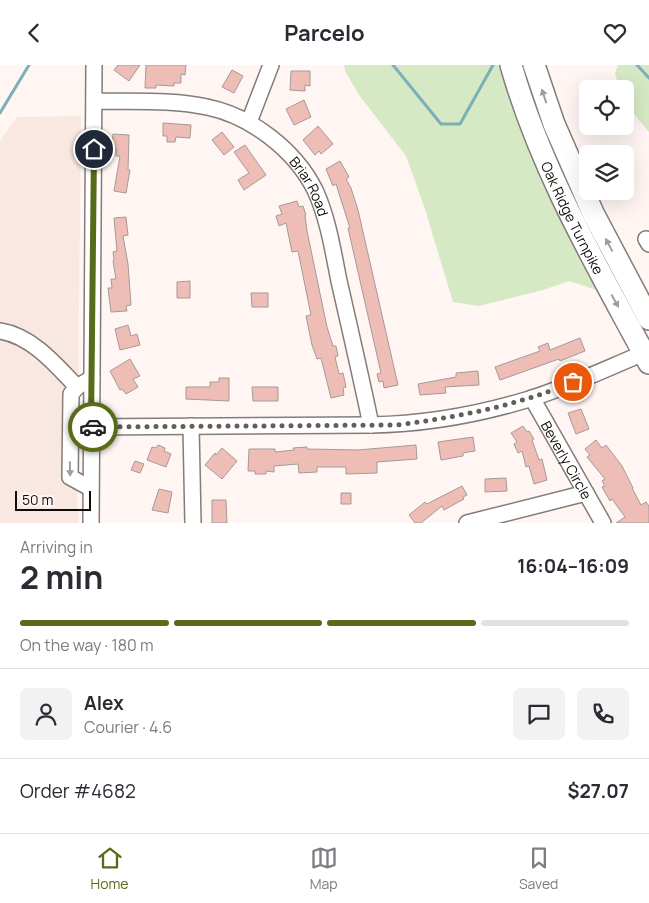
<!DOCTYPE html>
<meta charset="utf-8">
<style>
body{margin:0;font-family:Manrope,sans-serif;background:#f2f2f3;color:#2b2b33;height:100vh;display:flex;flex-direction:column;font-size:19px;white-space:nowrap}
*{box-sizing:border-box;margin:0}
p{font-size:16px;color:#7c7c81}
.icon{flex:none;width:28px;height:28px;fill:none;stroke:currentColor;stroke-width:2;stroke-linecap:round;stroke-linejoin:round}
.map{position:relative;height:458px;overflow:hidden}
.sheet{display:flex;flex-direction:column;background:#fff;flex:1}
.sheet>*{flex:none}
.buttons{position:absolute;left:579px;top:15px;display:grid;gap:10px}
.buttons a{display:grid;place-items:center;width:55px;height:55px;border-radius:8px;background:#fff;box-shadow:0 5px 20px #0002;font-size:25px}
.scale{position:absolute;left:15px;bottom:12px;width:76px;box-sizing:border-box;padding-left:5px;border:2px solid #0f0c0a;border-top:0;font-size:14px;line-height:18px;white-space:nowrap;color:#0f0c0a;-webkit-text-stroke:4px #fff5f2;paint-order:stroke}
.pin{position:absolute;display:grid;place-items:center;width:42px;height:42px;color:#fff;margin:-21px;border:2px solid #fff;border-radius:50%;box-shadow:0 1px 5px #0007}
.courier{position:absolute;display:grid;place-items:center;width:50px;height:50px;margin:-25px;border:4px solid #576b19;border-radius:50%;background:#fff;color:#222;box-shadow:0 1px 6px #0007}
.overview em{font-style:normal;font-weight:700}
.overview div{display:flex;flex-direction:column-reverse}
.overview{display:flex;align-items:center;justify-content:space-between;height:85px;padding:0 20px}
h1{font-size:32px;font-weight:700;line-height:38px}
.bar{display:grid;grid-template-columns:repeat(4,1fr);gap:8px 5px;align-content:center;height:60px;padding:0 20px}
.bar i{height:6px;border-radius:4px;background:#e1e1e2}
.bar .selected{background:#576b19}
.bar p{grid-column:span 4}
.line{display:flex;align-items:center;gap:12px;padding:0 20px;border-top:1px solid #e1e1e2}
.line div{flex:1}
.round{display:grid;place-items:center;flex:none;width:52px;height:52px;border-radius:8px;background:#f2f2f3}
header{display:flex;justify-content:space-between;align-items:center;height:65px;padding:0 20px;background:#fff;font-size:22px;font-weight:700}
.tabs{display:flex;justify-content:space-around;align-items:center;height:70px;border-top:1px solid #e1e1e2;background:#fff;font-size:14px;color:#7c7c81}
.tabs a{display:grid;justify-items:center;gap:2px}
.tabs .selected{color:#576b19}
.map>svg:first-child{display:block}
</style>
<header><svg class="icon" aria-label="back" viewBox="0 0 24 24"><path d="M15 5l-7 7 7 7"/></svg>Parcelo<svg class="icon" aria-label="heart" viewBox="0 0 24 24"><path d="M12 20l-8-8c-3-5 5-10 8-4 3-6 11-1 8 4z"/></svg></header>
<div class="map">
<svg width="649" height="458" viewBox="0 0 649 458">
<rect width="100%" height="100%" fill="#fff5f2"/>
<path fill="#f9e8e1" d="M81 51 77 434 79 458H0V76L17 52Z"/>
<path fill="#d4e9c4" d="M344 0H500L527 79 552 138 597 225 569 216 543 225 479 241 453 237 424 141 406 91 359 30 345 6Z
M618 0H649V67C638 53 625 42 625 24H620L615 9Z"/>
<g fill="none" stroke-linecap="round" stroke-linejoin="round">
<path stroke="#7bb0b7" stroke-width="3" d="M393 0 441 59H460L493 0
M637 0 649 13
M0 48 29 0"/>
</g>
<path fill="#eebeb6" stroke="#a49a99" d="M118 0H140L129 16 114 5Z
M146 0H186L185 10 181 9V18H174V21L156 20V23H145Z
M232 5 243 11 234 28 222 22Z
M291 6H310V21L305 20V26L290 25Z
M304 35 311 52 294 60 286 44Z
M163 58 191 60 190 73 176 72 175 77H167V71H163Z
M318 61 333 79 321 89 319 86 315 90 303 75Z
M222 67 234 82 224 90 212 75Z
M113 69 129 70 128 105H130L126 128 114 126 120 91H116V84H112Z
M245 80 266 110 244 125 238 115 249 108 234 87Z
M340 96 349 112 346 114 351 123 358 145 398 320 384 323 383 316 379 317 377 309 381 308 348 163H350L336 119 333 121 326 104Z
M297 136 299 142 303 141 306 150H305L307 166 327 262 333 281H336L338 291 335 292 339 309 343 308 346 322 343 323 344 330 331 333 321 293 317 294 312 280 306 251 311 250 298 186 292 187 286 158 279 161 276 151 282 149 279 141Z
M126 152 128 170 123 171 128 199 131 240 126 241 127 246 111 247 108 223H112L111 214H116L113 196 114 195 113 187 117 186 114 153Z
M190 216V233H177V217Z
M251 228H268V242H252Z
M128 260 131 271 137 269 140 280 120 285 115 264Z
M580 273 585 286 560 296 559 294 500 315 495 302 540 286 538 282 548 278 550 285Z
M130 294 140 311 133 314 138 322 126 329 122 324 120 325 110 306Z
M478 306 479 320 445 322 446 328 420 330 418 319 456 312V308Z
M219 313H229V336L186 334V322H210V317H219Z
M252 322H278V336H253Z
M581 344 589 364 576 369 568 348Z
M523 361 527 367 529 366 534 374 532 375 539 395 542 394 547 415 534 419 529 401 526 402 522 386 518 388 514 379 517 377 511 368Z
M473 372 475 386 463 388V391L441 395 438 377Z
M596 375 602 383 606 380 622 401 633 423H632L641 440 646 437 649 441V458H616L625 452 612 434 610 436 602 422 605 421 602 416 605 414 587 392 590 390 585 384Z
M158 380 165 383 164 386 171 389 166 402 147 395 152 382 156 383Z
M416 380 417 394 377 397V408L346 409V402H317V407L299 408 298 399 274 401V407L266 406V409H255V406H248L249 384H275V387L294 385 293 383 307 382V384L358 385Z
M222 383 237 396 222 414 205 400 215 388 216 390Z
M135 396 144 399 140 408 131 405Z
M506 413 507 426 485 427V414Z
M462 421 467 430 463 432 464 434 444 445 442 441 421 458H415L409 450 425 437 427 439Z
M159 424 172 427 168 448 152 445Z
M341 428H351V439H341Z
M212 435H226L227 458H212Z"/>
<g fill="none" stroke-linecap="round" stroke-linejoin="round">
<defs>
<g id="minor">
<path id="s1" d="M94 36C130 37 172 34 207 42 251 51 295 85 315 125 328 153 333 186 339 216 350 264 361 312 371 360"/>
<path d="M249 57 271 0"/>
<path d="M646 174 649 179"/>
<path d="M0 266C32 271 56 300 77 322"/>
<path id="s2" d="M532 333 603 458"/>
<path d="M191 361 193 458"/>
<path d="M91 362 371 360C424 359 476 350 526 335 566 323 605 304 644 288"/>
<path d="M90 423 70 412 71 329 77 322 92 313"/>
<path d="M91 458 94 0"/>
<path d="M467 458 586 428"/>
</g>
<g id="highway">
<path id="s3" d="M511 0C541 106 597 201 649 298"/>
<path d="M534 0 554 59 593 148 649 254"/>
</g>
</defs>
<use href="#minor" stroke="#847c78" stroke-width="18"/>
<use href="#highway" stroke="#847c78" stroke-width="24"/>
<use href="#minor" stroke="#fff" stroke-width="15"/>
<use href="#highway" stroke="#fff" stroke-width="21"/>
</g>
<defs><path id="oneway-solid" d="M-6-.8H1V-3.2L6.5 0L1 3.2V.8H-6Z" transform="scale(1.25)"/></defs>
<g fill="#9f9e9d">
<use href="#oneway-solid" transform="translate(544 31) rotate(-108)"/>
<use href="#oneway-solid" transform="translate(609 180) rotate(-118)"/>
<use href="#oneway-solid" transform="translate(615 236) rotate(61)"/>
<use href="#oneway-solid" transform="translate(70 404) rotate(89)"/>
</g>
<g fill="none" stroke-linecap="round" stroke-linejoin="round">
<path stroke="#635e5b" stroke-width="5" stroke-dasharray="0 9" d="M93 362 397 360C458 352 516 341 573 317"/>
<path stroke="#576b19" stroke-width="6" d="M93 362H91L94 84"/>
</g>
<g text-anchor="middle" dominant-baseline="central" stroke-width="4" stroke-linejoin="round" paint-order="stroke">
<g font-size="14" fill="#0f0c0a" stroke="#fff5f2">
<text stroke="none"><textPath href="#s1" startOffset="248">Briar Road</textPath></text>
<text stroke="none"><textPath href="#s3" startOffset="165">Oak Ridge Turnpike</textPath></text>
<text stroke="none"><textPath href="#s2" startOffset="71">Beverly Circle</textPath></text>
</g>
</g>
</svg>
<div class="buttons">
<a><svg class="icon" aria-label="locate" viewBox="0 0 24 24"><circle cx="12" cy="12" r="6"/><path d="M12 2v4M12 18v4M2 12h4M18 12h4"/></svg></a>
<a><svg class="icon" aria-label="layers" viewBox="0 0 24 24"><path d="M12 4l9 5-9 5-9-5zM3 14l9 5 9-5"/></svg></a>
</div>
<div class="scale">50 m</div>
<div class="pin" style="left:573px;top:317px;background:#ea580c"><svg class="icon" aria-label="bag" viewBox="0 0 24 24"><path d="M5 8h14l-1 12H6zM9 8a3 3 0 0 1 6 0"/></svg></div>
<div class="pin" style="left:94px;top:84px;background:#1f2937"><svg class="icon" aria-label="home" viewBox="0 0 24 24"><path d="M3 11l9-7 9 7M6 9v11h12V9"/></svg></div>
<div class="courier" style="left:93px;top:362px"><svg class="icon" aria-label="car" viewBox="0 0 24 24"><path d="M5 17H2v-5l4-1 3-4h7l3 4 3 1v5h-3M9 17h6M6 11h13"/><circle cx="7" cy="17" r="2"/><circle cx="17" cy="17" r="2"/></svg></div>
</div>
<section class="sheet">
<div class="overview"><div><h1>2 min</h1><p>Arriving in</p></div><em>16:04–16:09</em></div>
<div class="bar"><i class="selected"></i><i class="selected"></i><i class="selected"></i><i></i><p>On the way · 180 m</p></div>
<div class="line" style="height:90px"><a class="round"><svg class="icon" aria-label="person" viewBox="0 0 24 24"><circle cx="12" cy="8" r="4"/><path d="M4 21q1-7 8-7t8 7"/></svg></a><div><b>Alex</b><p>Courier · 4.6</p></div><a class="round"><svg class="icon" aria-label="chat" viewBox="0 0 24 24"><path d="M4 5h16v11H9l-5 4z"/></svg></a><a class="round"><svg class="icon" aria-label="phone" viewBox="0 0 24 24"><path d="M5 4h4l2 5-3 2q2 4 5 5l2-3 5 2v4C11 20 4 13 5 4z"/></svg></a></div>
<div class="line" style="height:65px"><div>Order #4682</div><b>$27.07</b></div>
</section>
<nav class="tabs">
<a class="selected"><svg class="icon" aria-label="home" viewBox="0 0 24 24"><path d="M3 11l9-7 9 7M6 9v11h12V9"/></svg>Home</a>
<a><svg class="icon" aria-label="map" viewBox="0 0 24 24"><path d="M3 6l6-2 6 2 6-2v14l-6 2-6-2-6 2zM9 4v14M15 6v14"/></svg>Map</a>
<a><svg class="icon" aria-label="saved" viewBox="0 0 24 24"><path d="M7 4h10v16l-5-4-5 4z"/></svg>Saved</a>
</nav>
